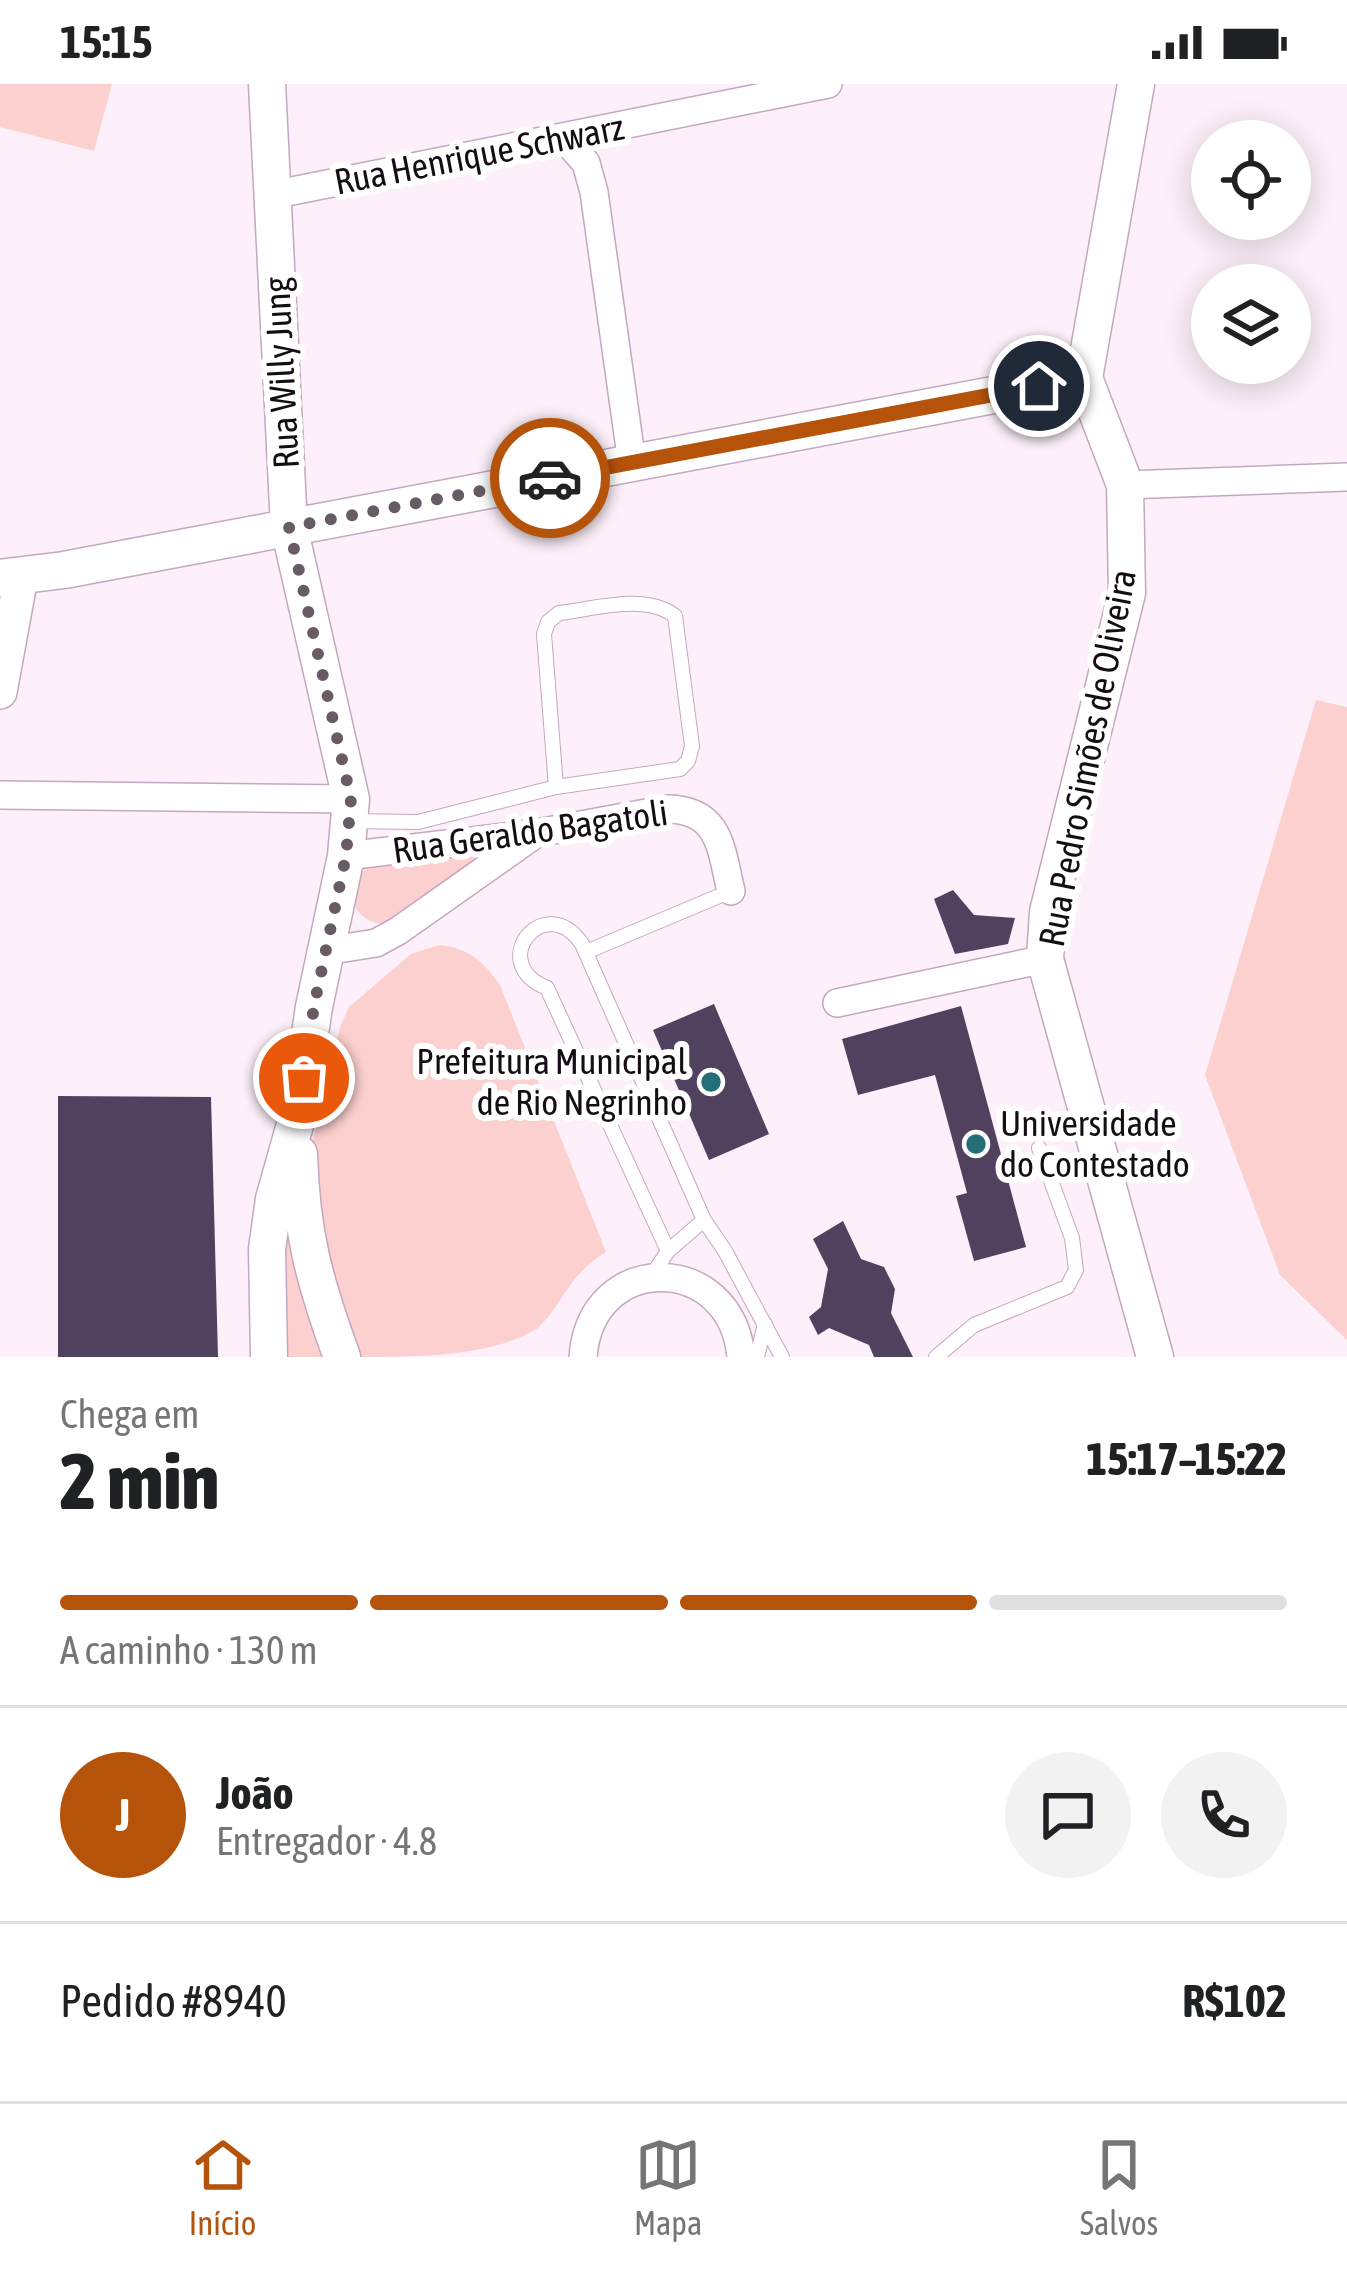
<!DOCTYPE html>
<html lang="pt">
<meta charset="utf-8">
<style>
body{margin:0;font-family:"Asap Condensed",sans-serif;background:#f2f2f2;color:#202124;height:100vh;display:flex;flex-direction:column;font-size:45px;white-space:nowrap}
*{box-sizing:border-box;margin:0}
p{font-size:39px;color:#757577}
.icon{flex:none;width:66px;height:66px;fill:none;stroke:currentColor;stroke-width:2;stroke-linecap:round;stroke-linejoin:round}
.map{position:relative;height:1273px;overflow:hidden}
.side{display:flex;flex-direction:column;background:#fff;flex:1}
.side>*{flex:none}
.controls{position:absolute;left:1191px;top:36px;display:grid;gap:24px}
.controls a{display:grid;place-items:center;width:120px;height:120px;border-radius:50%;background:#fff;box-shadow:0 6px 30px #0003;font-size:60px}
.pin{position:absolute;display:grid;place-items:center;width:102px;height:102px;color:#fff;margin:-51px;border:6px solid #fff;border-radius:50%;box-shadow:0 3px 12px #0007}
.courier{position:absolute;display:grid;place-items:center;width:120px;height:120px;margin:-60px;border:9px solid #b45309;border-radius:50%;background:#fff;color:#222;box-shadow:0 3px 15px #0007}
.overview em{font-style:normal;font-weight:800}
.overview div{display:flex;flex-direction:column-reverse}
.overview{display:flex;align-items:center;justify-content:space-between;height:204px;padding:0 60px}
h1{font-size:78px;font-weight:800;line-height:90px}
.bar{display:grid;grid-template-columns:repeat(4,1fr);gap:18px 12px;align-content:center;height:144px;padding:0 60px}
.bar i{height:15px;border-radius:9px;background:#e0e0e0}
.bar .active{background:#b45309}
.bar p{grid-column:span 4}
.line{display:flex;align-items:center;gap:30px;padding:0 60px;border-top:3px solid #e0e0e0}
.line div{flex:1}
.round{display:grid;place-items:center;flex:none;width:126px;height:126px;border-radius:63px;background:#f2f2f2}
.status{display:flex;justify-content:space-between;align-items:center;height:84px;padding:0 60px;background:#fff;direction:ltr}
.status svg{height:33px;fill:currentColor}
.tabs{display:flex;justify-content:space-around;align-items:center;height:168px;border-top:3px solid #e0e0e0;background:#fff;font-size:33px;color:#757577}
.tabs a{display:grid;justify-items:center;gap:6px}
.tabs .active{color:#b45309}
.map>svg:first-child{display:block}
</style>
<div class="status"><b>15:15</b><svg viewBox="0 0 49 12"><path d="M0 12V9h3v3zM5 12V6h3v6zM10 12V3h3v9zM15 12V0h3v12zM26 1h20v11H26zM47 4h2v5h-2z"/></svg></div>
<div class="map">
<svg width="1347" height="1273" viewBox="0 0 1347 1273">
<rect width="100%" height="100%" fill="#fdf0fa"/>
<path fill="#fbd0ce" d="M0 0H112L94 67 0 43Z
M1316 616 1347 623V1256L1280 1191 1205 991Z
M502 761 396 839C357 846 338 810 367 783Z
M439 861C469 864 483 877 500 901L606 1168C567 1192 566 1216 538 1244 493 1273 416 1273 358 1273L334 1219 311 1065 340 943 349 923 411 870Z
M284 1094 328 1273H279Z"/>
<path fill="#50425e" d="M953 806 974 831 1015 834 1008 860 955 870 934 815Z
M714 920 769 1050 709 1076 653 946Z
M961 922 1026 1163 974 1177 956 1112 967 1109 935 991 858 1011 842 955Z
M58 1012 211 1013 218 1273H58Z
M843 1137 861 1175 884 1183 895 1205 891 1229 913 1273H874L869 1261 829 1244 818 1251 809 1233 821 1223 828 1185 813 1155Z"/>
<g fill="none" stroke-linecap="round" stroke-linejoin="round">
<defs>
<path id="service" d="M351 737 418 738 556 703 680 685 688 677 692 662 675 532C645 509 595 525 559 529L548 538 544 550 556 703
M586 868 731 807
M668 1167 547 904C485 879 545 805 582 860L704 1136 725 1167 782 1273
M651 1193 668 1167 704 1136
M757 1273 765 1240
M936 1273 974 1241 1067 1203 1076 1186 1072 1154 1039 1064"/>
<path id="minor" d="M563 53 586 79 594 108 632 379
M272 111 828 0
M1125 401 1347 393
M0 711 351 715
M346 772 537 749 668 725C721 726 721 766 731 807
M325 867 376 859 398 847 534 751
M837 919 1045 875
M583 1273C591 1166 732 1168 741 1273"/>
<path id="tertiary" d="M0 608 21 493"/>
<path id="secondary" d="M267 0 289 443 351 715 346 772 314 923 298 1030 274 1115 267 1165 269 1273
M1136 0 1084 294 1125 401 1127 509 1048 828 1045 875 1155 1273
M0 494 64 486 1084 294
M299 1070C301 1149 315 1199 342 1273"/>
</defs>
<use href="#service" stroke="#c4a7c0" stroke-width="16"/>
<use href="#minor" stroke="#c4a7c0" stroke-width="30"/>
<use href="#tertiary" stroke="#c4a7c0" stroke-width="36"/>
<use href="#secondary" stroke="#c4a7c0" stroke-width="39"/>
<use href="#service" stroke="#fff" stroke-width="14"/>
<use href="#minor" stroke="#fff" stroke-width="27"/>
<use href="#tertiary" stroke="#fff" stroke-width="33"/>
<use href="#secondary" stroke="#fff" stroke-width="36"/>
</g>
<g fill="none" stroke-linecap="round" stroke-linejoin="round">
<path stroke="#675c65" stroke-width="12" stroke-dasharray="0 21.6" d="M304 994 314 922 346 772 351 715 289 443 550 394"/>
<path stroke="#b45309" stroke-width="15" d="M550 394 1039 302"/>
</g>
<g fill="#246e77" stroke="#fff" stroke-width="4.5">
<circle cx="711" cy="998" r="12"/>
<circle cx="976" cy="1060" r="12"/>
</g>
<g text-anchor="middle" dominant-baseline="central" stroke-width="12" stroke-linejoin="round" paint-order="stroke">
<g font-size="36" fill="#160c15" stroke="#fff">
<text transform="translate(479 70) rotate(-11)">Rua Henrique Schwarz</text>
<text transform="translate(281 289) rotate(-93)">Rua Willy Jung</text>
<text transform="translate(1087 674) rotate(-79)">Rua Pedro Simões de Oliveira</text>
<text transform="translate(530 747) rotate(-8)">Rua Geraldo Bagatoli</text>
</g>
<g font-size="36" fill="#160c15" stroke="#fff" text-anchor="end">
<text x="687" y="977">Prefeitura Municipal<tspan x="687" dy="41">de Rio Negrinho</tspan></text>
<text x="1000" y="1039" text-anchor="start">Universidade<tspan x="1000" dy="41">do Contestado</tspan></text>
</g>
</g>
</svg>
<div class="controls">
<a><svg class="icon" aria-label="locate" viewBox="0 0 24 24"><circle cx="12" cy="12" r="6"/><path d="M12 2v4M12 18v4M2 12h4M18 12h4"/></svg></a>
<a><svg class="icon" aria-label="layers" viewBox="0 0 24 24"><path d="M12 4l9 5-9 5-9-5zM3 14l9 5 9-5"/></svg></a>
</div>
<div class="pin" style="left:304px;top:994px;background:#ea580c"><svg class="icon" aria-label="bag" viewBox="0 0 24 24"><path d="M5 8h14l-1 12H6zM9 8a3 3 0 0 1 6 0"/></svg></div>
<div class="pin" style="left:1039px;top:302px;background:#1f2937"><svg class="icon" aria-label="home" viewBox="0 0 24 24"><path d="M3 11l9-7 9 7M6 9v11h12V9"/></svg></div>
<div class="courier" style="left:550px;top:394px"><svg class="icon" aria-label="car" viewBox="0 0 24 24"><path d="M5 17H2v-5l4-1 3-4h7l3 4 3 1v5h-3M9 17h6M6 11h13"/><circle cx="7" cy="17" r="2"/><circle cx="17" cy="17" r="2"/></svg></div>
</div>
<section class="side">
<div class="overview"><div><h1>2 min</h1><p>Chega em</p></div><em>15:17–15:22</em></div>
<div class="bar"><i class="active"></i><i class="active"></i><i class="active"></i><i></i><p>A caminho · 130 m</p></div>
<div class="line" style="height:216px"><b class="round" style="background:#b45309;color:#fff">J</b><div><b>João</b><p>Entregador · 4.8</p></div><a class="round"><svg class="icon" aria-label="chat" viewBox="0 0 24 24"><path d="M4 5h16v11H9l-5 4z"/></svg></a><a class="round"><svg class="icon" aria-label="phone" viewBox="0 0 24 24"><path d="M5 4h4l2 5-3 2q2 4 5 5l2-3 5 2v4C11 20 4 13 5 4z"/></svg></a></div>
<div class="line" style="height:156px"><div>Pedido #8940</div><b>R$102</b></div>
</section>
<nav class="tabs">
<a class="active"><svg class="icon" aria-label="home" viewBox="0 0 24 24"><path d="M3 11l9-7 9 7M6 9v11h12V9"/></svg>Início</a>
<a><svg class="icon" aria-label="map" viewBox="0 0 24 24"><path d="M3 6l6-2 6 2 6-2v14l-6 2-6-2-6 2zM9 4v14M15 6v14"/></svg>Mapa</a>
<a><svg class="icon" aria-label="saved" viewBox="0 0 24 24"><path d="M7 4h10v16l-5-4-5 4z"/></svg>Salvos</a>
</nav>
